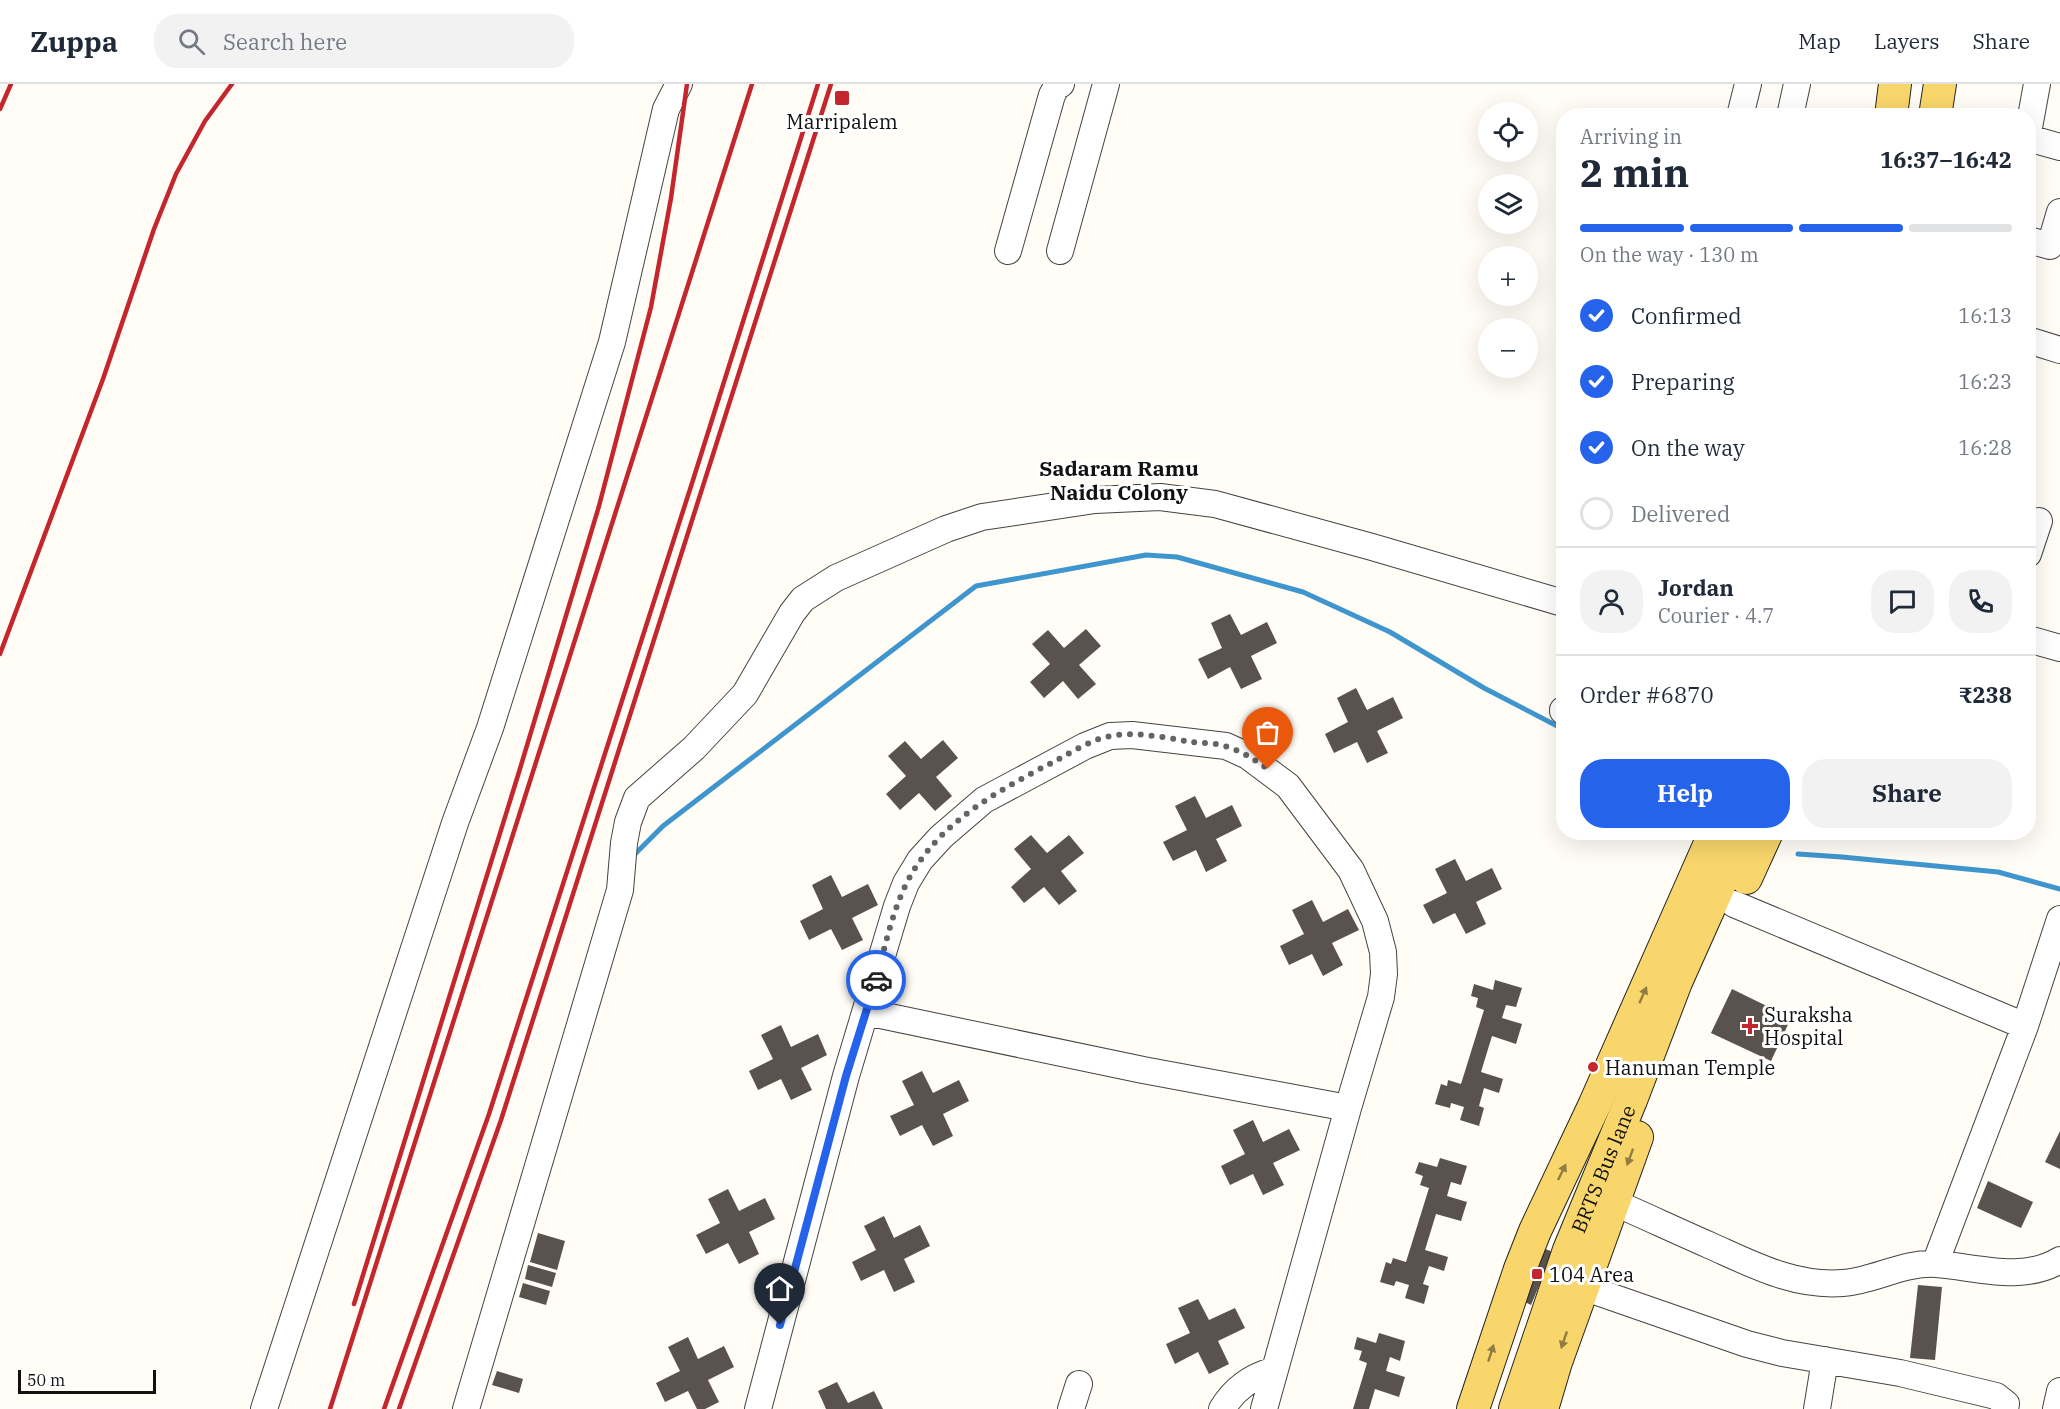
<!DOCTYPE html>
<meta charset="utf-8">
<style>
body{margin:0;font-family:"IBM Plex Serif",serif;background:#f2f2f3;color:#1f2937;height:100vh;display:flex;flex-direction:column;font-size:22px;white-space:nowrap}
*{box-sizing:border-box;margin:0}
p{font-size:20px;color:#747a83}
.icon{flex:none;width:33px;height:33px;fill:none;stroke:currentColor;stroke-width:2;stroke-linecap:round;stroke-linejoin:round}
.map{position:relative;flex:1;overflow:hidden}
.side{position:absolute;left:1556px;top:24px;width:480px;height:732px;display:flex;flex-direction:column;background:#fff;border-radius:24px;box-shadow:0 6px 24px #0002}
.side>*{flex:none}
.fabs{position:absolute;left:1478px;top:18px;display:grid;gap:12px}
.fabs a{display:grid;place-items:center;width:60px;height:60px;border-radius:50%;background:#fff;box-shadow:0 6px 24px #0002;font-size:30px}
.scale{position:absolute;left:18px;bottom:15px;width:138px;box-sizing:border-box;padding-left:6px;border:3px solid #111;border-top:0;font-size:16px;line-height:21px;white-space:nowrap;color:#111;-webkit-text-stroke:4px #fff;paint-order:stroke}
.pin{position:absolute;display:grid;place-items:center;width:51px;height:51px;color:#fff;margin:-62px -26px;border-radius:50% 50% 50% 0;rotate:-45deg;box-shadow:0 0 6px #0007}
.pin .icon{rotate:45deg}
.courier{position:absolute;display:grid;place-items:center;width:60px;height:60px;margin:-30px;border:4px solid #2563eb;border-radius:50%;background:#fff;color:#222;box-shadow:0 2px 8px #0007}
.overview em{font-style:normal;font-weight:800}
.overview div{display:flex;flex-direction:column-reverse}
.overview{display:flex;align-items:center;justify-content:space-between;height:102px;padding:0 24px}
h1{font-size:39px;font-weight:800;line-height:45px}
.bar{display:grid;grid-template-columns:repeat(4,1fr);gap:9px 6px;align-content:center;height:72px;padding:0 24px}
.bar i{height:8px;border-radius:4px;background:#e0e1e3}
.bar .selected{background:#2563eb}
.bar p{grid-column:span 4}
.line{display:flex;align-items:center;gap:15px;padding:0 24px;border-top:2px solid #e0e1e3}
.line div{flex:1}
.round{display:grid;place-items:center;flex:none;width:63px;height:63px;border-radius:24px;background:#f2f2f3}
ol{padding:0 24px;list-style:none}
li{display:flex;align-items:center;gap:18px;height:66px}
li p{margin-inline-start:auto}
li .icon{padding:6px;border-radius:50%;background:#2563eb;color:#fff;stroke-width:4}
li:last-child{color:#747a83}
li i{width:33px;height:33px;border:3px solid #e0e1e3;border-radius:50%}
.cta{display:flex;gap:12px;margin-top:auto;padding:12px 24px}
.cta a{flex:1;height:69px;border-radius:24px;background:#2563eb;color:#fff;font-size:24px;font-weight:800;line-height:69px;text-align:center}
.cta a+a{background:#f2f2f3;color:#1f2937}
header{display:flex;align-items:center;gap:36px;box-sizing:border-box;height:84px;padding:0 30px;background:#fff;border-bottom:2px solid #e0e1e3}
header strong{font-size:28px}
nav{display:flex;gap:33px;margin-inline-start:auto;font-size:21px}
.search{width:420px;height:54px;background:#f2f2f3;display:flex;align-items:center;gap:15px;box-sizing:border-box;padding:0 21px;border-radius:24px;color:#747a83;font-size:22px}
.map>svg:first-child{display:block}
</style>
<header>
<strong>Zuppa</strong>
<div class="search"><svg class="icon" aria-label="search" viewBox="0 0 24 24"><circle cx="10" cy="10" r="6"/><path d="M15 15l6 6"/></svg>Search here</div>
<nav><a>Map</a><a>Layers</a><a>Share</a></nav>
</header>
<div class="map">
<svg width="2060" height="1325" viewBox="0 0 2060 1325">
<rect width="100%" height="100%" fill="#fffdf5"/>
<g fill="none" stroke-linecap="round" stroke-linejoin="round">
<path stroke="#3f96cf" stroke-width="5" d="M635 770 663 742 976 502 1146 471 1177 473 1303 508 1390 548 1484 604 1563 645
M1798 770 1842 773 1998 788 2060 805"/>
</g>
<path fill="#5a524d" d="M1230 530 1241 551 1267 538 1277 559 1251 572 1262 595 1241 605 1230 583 1208 595 1198 575 1222 564 1211 539Z
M1086 545 1101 562 1079 581 1096 600 1078 615 1063 597 1044 614 1030 598 1050 580 1032 560 1048 546 1064 564Z
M1356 604 1367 626 1393 613 1403 634 1377 647 1388 669 1367 679 1357 658 1334 669 1325 650 1348 638 1337 614Z
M943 656 958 674 936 693 952 712 935 727 919 709 900 726 886 710 906 692 888 672 905 657 921 675Z
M1195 712 1206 734 1232 721 1242 742 1216 755 1227 777 1206 788 1196 766 1173 777 1163 758 1187 746 1175 722Z
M1031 751 1047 769 1069 751 1084 769 1061 787 1077 807 1059 821 1044 803 1024 819 1011 803 1031 785 1014 765Z
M1455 775 1466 797 1492 784 1502 805 1476 818 1486 840 1466 850 1455 829 1433 840 1423 821 1447 809 1435 785Z
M831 791 842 813 868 800 878 821 852 834 863 856 842 866 831 845 809 856 800 837 823 825 812 801Z
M1312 816 1323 838 1348 825 1359 846 1332 859 1343 881 1323 892 1312 870 1289 881 1280 862 1304 850 1292 826Z
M1495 896 1522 904 1516 923 1506 921 1502 934 1522 940 1516 960 1492 952 1481 988 1503 995 1499 1009 1484 1004 1479 1022 1484 1024 1479 1042 1460 1036 1464 1023 1451 1019 1450 1024 1435 1020 1441 1000 1447 1002 1448 996 1461 1000 1484 926 1476 923 1478 914 1471 912 1474 900 1493 906Z
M1732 905 1791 934 1771 977 1711 949Z
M781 941 791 963 818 950 827 971 801 984 812 1006 791 1016 781 995 758 1006 749 987 773 975 761 951Z
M922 987 933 1009 959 996 969 1017 943 1030 953 1052 933 1062 922 1041 900 1052 890 1032 914 1021 902 997Z
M1253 1036 1263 1058 1289 1045 1300 1066 1273 1079 1284 1101 1263 1111 1253 1090 1230 1101 1221 1082 1245 1070 1233 1046Z
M2060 1047V1085L2045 1078Z
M1440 1074 1467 1082 1461 1101 1451 1098 1447 1112 1467 1118 1461 1137 1436 1130 1425 1166 1448 1173 1444 1187 1429 1182 1423 1200 1429 1202 1424 1220 1405 1214 1409 1201 1396 1197 1394 1202 1380 1198 1386 1178 1391 1180 1393 1174 1406 1178 1429 1104 1420 1101 1423 1092 1415 1089 1419 1078 1437 1083Z
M1988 1097 2033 1118 2021 1144 1977 1124Z
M728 1105 739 1127 765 1114 775 1135 749 1148 759 1170 739 1180 728 1159 706 1170 696 1151 720 1139 708 1115Z
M884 1132 894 1154 920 1141 930 1162 904 1175 915 1198 894 1208 884 1186 861 1197 852 1178 876 1166 864 1142Z
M538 1149 565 1157 557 1186 530 1178Z
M1543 1164 1553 1168 1531 1221 1521 1216Z
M528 1181 556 1189 552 1203 525 1195Z
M523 1199 550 1207 546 1221 519 1213Z
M1918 1201 1942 1203 1935 1276 1910 1274Z
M1198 1215 1209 1236 1235 1224 1245 1244 1218 1257 1229 1280 1209 1290 1198 1268 1175 1280 1166 1260 1190 1249 1178 1224Z
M1379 1249 1405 1257 1400 1277 1390 1273 1386 1287 1405 1293 1399 1313 1375 1305 1369 1325H1353L1367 1279 1359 1276 1362 1267 1354 1265 1357 1253 1376 1259Z
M688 1253 698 1275 724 1262 734 1283 708 1296 719 1318 705 1325H697L688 1307 665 1318 656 1299 680 1287 668 1263Z
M497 1287 523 1295 519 1309 492 1301Z
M837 1298 848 1319 874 1307 883 1325H826L818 1307Z"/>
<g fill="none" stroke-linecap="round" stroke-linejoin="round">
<defs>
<path id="minor" d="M1740 32 1748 0
M1790 32 1797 0
M2028 49 2037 0
M2028 54 2060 63
M2028 156 2050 162 2060 128
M1008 167 1052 11 1057 2 1061 0
M1060 167 1106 0
M2028 256 2060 266
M2028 470 2039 437
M2028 555 2060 564
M1563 627V626
M1734 820 2025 942
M866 928 1143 986 1348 1024
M1613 1118C1645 1132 1677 1147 1709 1161 1752 1180 1794 1203 1843 1199 1874 1197 1903 1178 1936 1180 1977 1183 2022 1199 2060 1176
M1935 1180 2025 942 2060 835
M1583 1203 1747 1260 1782 1269 1900 1289 1996 1312 2006 1320 2005 1325
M264 1325 455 739 490 644 612 258 666 25 679 0
M466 1325 620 806 624 759 628 738 637 714 694 664 745 610 792 529 803 515 836 494 946 445 982 433 1095 416 1160 413 1215 420 1372 463 1563 519
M758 1325 846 992 897 822 906 799 920 776 941 753 984 716 1085 662 1110 652 1132 651 1226 662 1248 672 1288 702 1351 786 1375 837 1383 868 1384 890 1381 913 1348 1024 1264 1325
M1071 1325 1079 1300
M1222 1325C1235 1304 1251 1293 1275 1286
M1817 1325 1825 1276
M2056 1325 2060 1307"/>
<g id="major">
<path d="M1891 32 1895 0"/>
<path d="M1935 32 1940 0"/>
<path d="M1746 794 1767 748"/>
<path d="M1473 1325 1520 1185 1535 1147 1594 1022 1715 748"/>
<path id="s1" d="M1515 1325 1569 1166 1631 1016 1676 898 1743 748"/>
<path d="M1542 1325 1556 1278 1637 1053"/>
</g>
</defs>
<use href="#minor" stroke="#444" stroke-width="28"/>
<use href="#major" stroke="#222" stroke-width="34"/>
<use href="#minor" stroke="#fff" stroke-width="26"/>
<use href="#major" stroke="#f9d66b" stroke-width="32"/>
<path stroke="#c4262e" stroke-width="4.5" d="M0 25 11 0
M0 570 103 295 154 145 176 90 205 37 232 0
M354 1220 519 688 599 422 651 223 671 114 687 0
M330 1325 752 0
M384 1325 489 1030 693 396 818 0
M399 1325 501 1036 831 0"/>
</g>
<defs><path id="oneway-solid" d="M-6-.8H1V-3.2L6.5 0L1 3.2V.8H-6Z" transform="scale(1.5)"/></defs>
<g fill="#917d42">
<use href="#oneway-solid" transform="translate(1643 911) rotate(-66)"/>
<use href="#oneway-solid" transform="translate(1630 1073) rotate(110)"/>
<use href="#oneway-solid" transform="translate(1562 1088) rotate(-64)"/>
<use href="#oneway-solid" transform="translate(1564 1256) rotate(109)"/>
<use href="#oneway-solid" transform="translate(1491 1269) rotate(-72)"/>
</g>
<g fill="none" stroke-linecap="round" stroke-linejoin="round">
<path stroke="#646461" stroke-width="6" stroke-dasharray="0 10.8" d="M876 896C887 856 895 811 920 777 953 730 1007 702 1057 676 1074 667 1092 655 1111 652 1137 647 1166 654 1192 658 1204 659 1217 659 1228 663 1243 668 1255 676 1268 685"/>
<path stroke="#2563eb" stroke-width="8" d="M780 1241 846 992 876 896"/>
</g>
<g fill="#c4262e" stroke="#fff" stroke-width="2">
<rect x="834" y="6" width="16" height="16" rx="3"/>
<path d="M1747 933h6v6h6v6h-6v6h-6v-6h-6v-6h6z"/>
<circle cx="1593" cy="983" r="6"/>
<rect x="1531" y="1184" width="12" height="12" rx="3"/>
</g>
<g text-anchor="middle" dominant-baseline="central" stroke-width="6" stroke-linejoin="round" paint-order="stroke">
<g font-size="20" fill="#111" stroke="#fff" text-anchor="start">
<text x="842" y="37" text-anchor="middle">Marripalem</text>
<text x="1764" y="930">Suraksha<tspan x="1764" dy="23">Hospital</tspan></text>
<text x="1605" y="983">Hanuman Temple</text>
<text x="1549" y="1190">104 Area</text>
</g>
<g font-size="20" fill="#111" stroke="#fff">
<text stroke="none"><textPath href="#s1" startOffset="256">BRTS Bus lane</textPath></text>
</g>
<g font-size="21" font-weight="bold" fill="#111" stroke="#fff">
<text x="1119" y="384">Sadaram Ramu<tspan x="1119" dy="24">Naidu Colony</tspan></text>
</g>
</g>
</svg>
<div class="fabs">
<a><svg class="icon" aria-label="locate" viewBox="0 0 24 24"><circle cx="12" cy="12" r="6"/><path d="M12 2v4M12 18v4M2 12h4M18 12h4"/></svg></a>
<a><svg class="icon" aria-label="layers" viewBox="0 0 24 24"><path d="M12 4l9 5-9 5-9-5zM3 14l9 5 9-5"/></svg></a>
<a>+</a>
<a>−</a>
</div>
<div class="scale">50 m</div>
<div class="pin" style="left:1268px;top:685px;background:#ea580c"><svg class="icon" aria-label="bag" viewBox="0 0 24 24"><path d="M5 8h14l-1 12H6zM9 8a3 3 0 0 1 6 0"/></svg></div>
<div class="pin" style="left:780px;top:1241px;background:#1f2937"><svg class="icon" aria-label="home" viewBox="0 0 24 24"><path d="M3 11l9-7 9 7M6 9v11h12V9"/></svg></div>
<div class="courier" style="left:876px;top:896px"><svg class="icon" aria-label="car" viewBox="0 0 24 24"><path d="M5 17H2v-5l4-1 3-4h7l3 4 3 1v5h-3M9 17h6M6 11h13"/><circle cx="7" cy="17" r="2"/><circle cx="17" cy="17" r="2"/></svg></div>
<section class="side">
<div class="overview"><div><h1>2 min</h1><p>Arriving in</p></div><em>16:37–16:42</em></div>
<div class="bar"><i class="selected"></i><i class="selected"></i><i class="selected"></i><i></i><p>On the way · 130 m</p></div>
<ol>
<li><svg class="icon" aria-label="check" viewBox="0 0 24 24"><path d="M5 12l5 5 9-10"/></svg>Confirmed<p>16:13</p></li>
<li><svg class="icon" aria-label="check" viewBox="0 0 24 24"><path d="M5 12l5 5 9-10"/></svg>Preparing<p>16:23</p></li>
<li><svg class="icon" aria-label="check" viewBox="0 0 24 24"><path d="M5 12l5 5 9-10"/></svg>On the way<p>16:28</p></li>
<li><i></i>Delivered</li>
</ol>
<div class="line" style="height:108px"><a class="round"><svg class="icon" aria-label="person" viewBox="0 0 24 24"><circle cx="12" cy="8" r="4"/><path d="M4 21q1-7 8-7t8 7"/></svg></a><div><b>Jordan</b><p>Courier · 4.7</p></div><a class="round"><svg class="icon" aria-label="chat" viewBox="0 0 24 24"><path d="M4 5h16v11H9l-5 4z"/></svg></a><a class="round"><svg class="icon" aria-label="phone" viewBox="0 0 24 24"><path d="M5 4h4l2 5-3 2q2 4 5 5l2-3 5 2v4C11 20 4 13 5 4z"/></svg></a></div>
<div class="line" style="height:78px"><div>Order #6870</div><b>₹238</b></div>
<div class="cta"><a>Help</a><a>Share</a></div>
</section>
</div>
